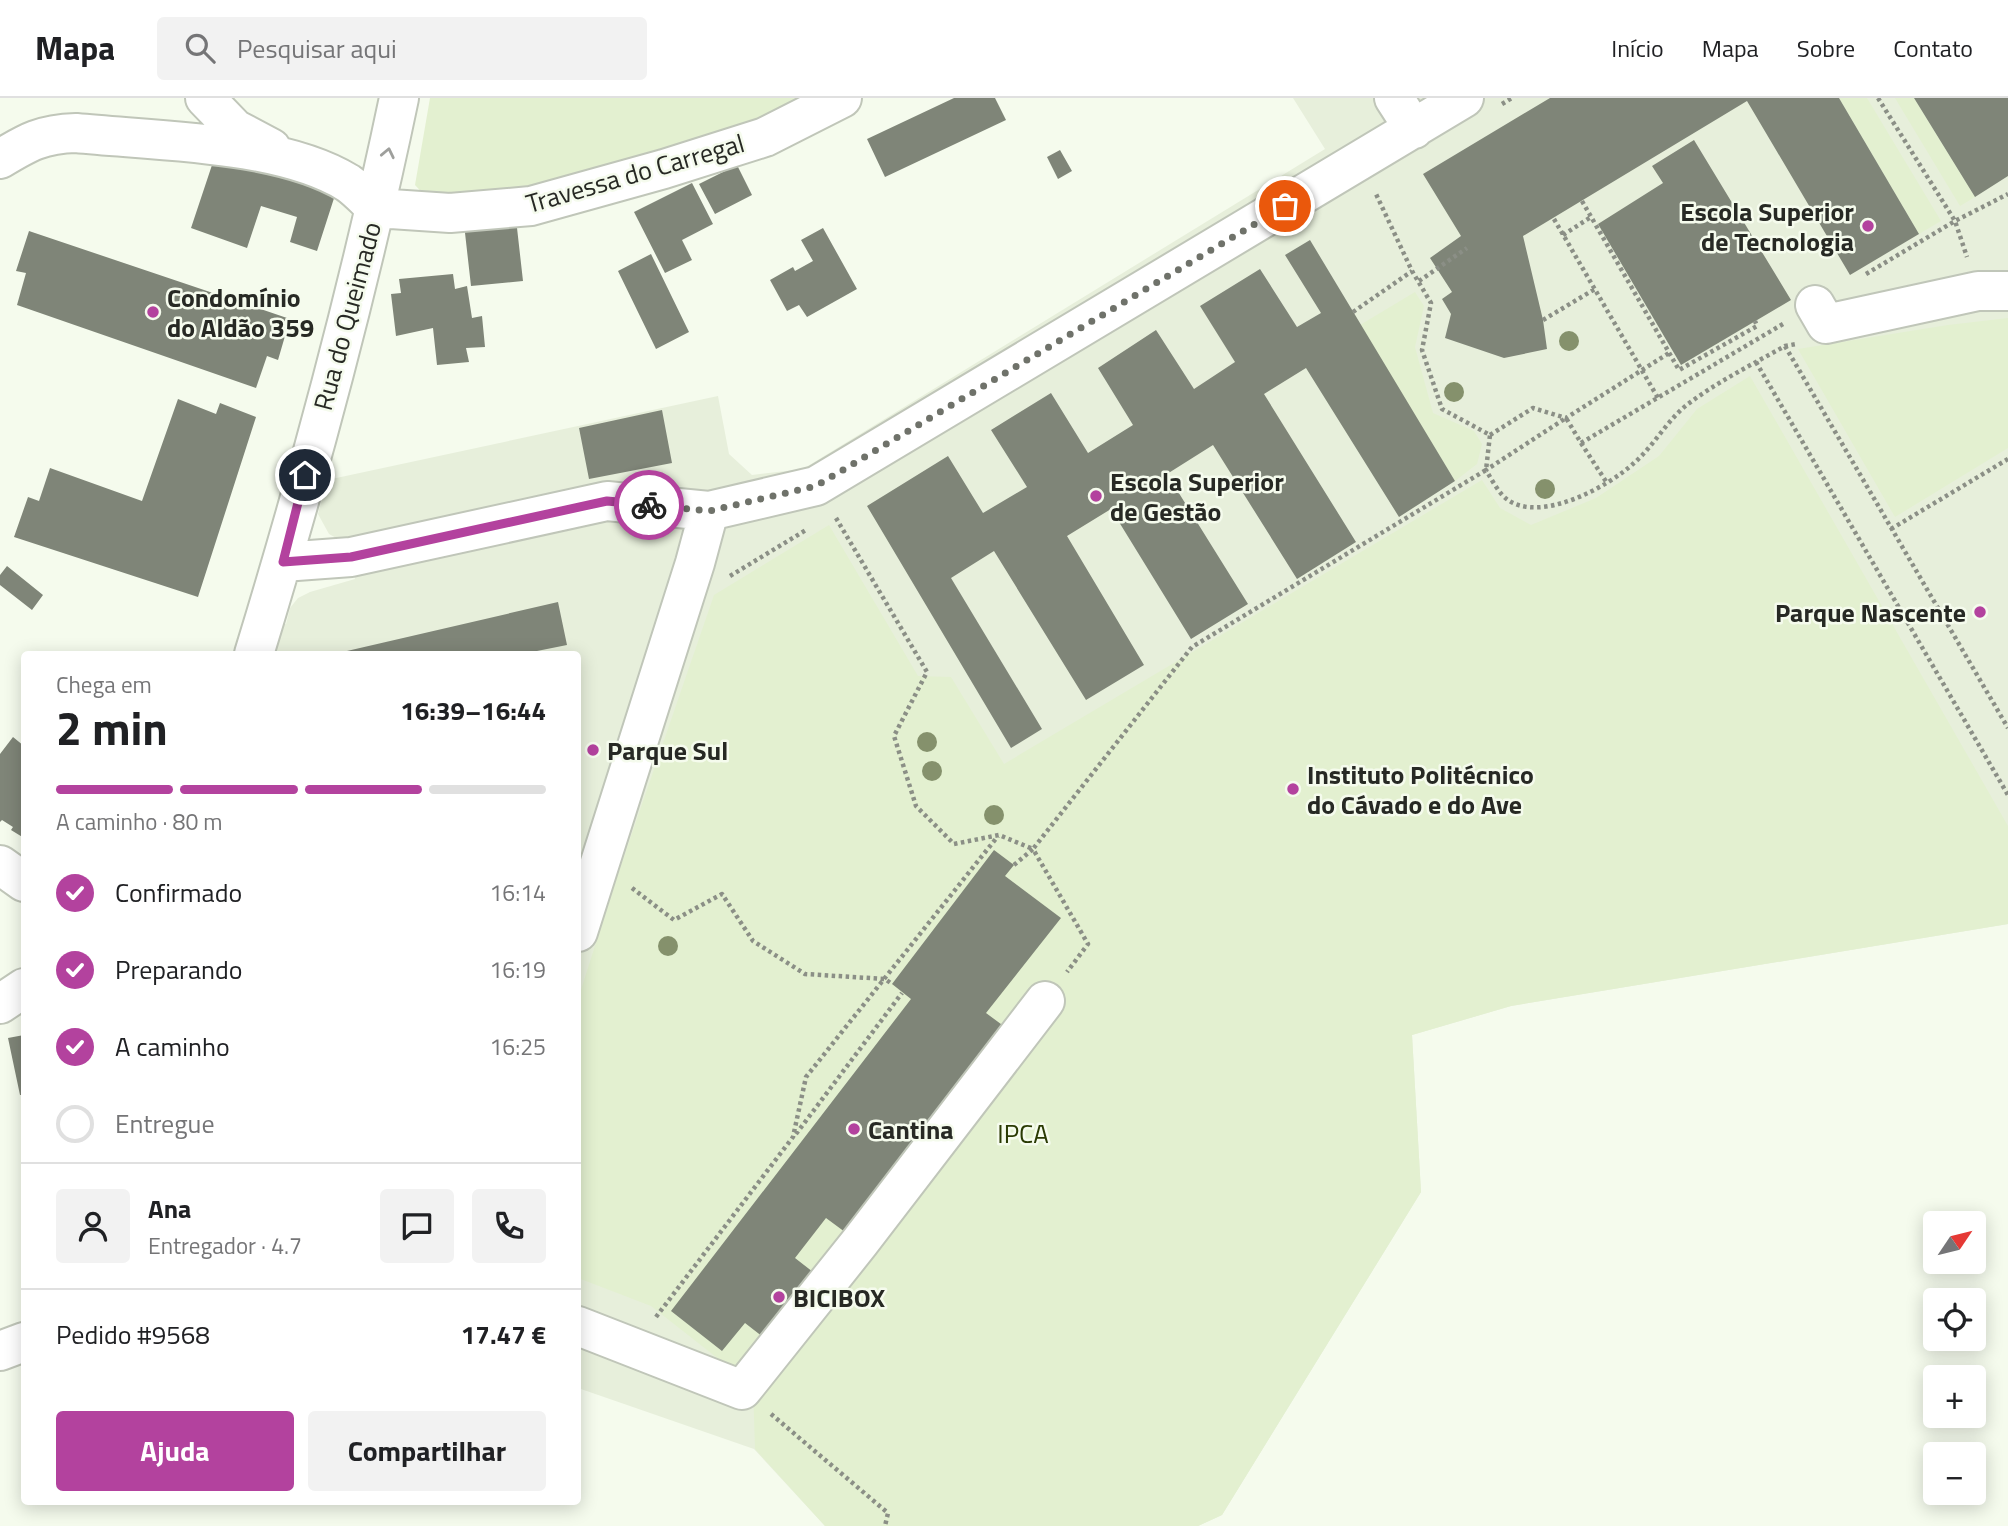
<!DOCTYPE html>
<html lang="pt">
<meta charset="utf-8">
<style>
body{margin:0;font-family:"Titillium Web",sans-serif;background:#f2f2f2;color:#202124;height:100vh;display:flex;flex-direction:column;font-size:26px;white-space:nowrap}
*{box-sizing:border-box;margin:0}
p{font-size:23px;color:#757577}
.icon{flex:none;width:38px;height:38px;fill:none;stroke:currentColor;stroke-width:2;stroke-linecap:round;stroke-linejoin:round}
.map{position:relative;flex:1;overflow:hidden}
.panel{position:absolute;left:21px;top:553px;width:560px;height:854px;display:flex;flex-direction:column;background:#fff;border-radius:7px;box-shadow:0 4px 18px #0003}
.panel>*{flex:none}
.needle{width:46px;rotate:55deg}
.tools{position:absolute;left:1923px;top:1113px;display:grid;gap:14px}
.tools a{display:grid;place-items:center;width:63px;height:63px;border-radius:7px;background:#fff;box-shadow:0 4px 18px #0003;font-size:35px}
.pin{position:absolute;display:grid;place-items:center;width:60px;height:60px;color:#fff;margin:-30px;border:4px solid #fff;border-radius:50%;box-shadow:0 2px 7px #0007}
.courier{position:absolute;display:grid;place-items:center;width:70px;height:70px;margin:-35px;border:5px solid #b3429e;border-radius:50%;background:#fff;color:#222;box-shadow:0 2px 9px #0007}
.head em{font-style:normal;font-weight:700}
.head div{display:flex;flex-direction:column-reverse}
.head{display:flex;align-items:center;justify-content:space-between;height:119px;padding:0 35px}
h1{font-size:46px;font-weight:700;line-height:52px}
.bar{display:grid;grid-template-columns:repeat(4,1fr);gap:10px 7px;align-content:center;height:84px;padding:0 35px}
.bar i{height:9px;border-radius:5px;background:#e0e0e0}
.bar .current{background:#b3429e}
.bar p{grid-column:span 4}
.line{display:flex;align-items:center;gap:18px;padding:0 35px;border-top:2px solid #e0e0e0}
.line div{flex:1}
.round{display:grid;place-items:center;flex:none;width:74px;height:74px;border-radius:7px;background:#f2f2f2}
ol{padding:0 35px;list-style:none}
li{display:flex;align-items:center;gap:21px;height:77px}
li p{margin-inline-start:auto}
li .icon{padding:7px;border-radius:50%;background:#b3429e;color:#fff;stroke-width:4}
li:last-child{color:#757577}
li i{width:38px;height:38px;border:4px solid #e0e0e0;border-radius:50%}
.primary-button{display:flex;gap:14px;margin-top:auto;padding:14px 35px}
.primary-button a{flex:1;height:80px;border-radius:7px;background:#b3429e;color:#fff;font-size:28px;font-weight:700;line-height:80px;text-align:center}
.primary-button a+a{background:#f2f2f2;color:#202124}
header{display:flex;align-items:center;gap:42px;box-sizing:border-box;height:98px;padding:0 35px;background:#fff;border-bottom:2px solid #e0e0e0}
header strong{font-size:33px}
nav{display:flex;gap:38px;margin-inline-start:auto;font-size:24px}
.search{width:490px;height:63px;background:#f2f2f2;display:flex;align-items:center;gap:18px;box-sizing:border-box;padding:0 24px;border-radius:7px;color:#757577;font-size:26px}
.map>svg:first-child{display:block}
</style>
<header>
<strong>Mapa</strong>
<div class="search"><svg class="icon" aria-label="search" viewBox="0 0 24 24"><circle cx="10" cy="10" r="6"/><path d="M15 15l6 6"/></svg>Pesquisar aqui</div>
<nav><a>Início</a><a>Mapa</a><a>Sobre</a><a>Contato</a></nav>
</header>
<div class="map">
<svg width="2008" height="1428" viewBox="0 0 2008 1428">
<rect width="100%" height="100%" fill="#f5fbed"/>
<path fill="#e7efdb" d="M1293 0H2008V826L1511 908 1412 937 1421 1094 1222 1417 1198 1428H825L754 1351 578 1290V556H265L274 523 286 526 290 510 298 500 310 494 355 481 348 440 338 441 329 436 318 416 327 382 718 298 729 356 752 377 803 371 1325 51Z"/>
<path fill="#e3f0d0" d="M430 0H821L543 93 428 101 415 87Z
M1839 0H1867L1941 123 1919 136Z
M1895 0H1914L1975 99 1960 108Z
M1415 194 1424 208 1415 249 1433 315 1474 333 1482 346 1477 366 1455 383 1360 227Z
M2008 220V350L1895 419 1798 251 1948 227Z
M1750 278 2008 728V826L1511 908 1412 937 1421 1094 1222 1417 1198 1428H825L755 1351 753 1288 651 1208 578 1180V901L617 779 714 497 829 427 918 578 951 579 1004 666 1482 382 1500 410 1531 427 1596 400 1659 358 1697 311Z"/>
<path fill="#7f8578" d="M954 0H995L1006 22 885 79 867 41Z
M1550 0H1839L1919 136 1850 177 1747 3 1523 138 1543 222 1547 251 1504 260 1445 240 1451 216 1442 201 1452 194 1430 160 1461 138 1423 76Z
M1914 0H2008V78L1975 99Z
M1694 42 1791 202 1681 267 1598 126 1663 85 1652 68Z
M1060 52 1072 73 1058 81 1047 59Z
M216 55 336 94 317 153 290 144 297 119 261 108 247 150 191 130Z
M737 67 752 97 715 116 699 86Z
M692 85 713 126 682 142 692 162 665 175 634 114Z
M516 121 523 183 471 188 464 126Z
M823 130 857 191 807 219 799 207 787 213 770 182 793 169 795 173 813 163 801 142Z
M29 133 290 221 278 262 267 258 256 290 17 207 26 175 16 173Z
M1310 142 1455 383 1399 419 1306 270 1264 296 1356 444 1297 481 1213 347 1167 376 1248 506 1191 541 1111 411 1067 438 1144 567 1086 602 994 453 951 480 1042 631 1011 650 867 408 948 358 983 415 1027 389 991 332 1051 295 1088 355 1133 327 1098 270 1156 232 1194 291 1235 264 1200 208 1260 171 1297 229 1321 215 1285 157Z
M651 156 689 234 656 251 618 173Z
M453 176 455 191 467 188 472 220 482 218 485 249 466 250 469 264 437 267 433 230 396 238 391 196 401 195 399 181Z
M178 301 216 316 220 305 256 319 198 499 14 439 28 399 39 403 50 370 142 403Z
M662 312 672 365 589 381 579 330Z
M7 468 43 497 32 512 0 487V477Z
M558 504 567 547 522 556H334Z
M13 639 24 648V740L11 732 13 729 2 722 0 724V656Z
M994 752 1014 767 1005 778 1061 820 986 915 1009 932 849 1137 826 1120 795 1160 813 1174 763 1239 745 1225 722 1253 671 1213 911 901 892 886Z
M24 937V997H20L8 940Z"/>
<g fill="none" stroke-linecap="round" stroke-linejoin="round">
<defs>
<path id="minor" d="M205 0 235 31 271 50
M1394 0 1414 31
M0 61C28 44 42 36 76 35 155 43 280 43 348 85 358 92 367 102 376 110
M376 110 450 115 531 108 664 71 765 39 842 0
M1815 207 1826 226 1978 193H2008
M283 464 351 459 607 403 709 413 816 388 1464 0
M254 556C310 373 360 187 399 0
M0 767 24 784
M578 834 695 465 709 413
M0 906 24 890
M578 1228 742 1292 860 1144 1045 903
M0 1253 24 1244"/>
</defs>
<use href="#minor" stroke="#c0c6b9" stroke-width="42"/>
<path stroke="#8b8f86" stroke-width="4.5" stroke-dasharray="3.5 3.5" stroke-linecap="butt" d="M1878 0 1955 123 1967 159
M1502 6 1512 0
M1582 103 1679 272 1757 228 1755 223
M1554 121 1658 300
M1563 137 1591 119
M1866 176 1955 123 2008 96
M1419 183 1467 150
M1353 214 1412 173
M1543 222 1595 191
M1783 226 1581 345 1566 320 1486 372C1492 382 1499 396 1508 402 1541 425 1608 389 1634 365 1654 348 1667 322 1688 306 1717 284 1753 266 1785 248L1796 246
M1785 248 2008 630
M1756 264 2008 697
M1490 337 1533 310 1566 320 1669 255
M1581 345 1607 385
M836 420 927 574 894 638 916 708 954 746 999 737 1033 751 1192 549 1486 372 1490 337 1442 311 1422 252 1431 205 1412 173 1376 96
M1891 431 2008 361
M730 478 806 432
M1014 767 1033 751 1088 846 1067 874
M632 790 674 822 722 796 753 843 805 876 885 881 892 886
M796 1036 902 895
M656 1219 793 1039 806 979 998 738
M771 1316 888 1415 885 1428"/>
<use href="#minor" stroke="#fff" stroke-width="38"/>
</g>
<g fill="#85916c">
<circle cx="1569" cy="243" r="10"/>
<circle cx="1454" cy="294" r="10"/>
<circle cx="1545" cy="391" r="10"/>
<circle cx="927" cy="644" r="10"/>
<circle cx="932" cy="673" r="10"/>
<circle cx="994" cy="717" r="10"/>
<circle cx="668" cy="848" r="10"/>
</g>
<defs><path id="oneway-chevron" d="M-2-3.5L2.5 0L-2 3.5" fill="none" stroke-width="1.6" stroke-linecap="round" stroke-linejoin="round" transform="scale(1.75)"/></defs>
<use stroke="#9e9f9c" href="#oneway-chevron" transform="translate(388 55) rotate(-78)"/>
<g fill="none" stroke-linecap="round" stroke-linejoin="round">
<path stroke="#6f726a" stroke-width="7" stroke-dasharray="0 12.6" d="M649 407 709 413 816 388 1285 108"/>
<path stroke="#b3429e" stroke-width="9" d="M305 377 283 464 351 459 607 403 649 407"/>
</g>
<g fill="#b3429e" stroke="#f5fbed" stroke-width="2.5">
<circle cx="1868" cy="128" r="7"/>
<circle cx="153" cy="214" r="7"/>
<circle cx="1096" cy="398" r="7"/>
<circle cx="1980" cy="514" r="7"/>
<circle cx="593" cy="652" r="7"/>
<circle cx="1293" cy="691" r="7"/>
<circle cx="854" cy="1031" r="7"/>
<circle cx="779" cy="1199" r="7"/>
</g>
<g text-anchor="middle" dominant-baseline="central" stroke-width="5" stroke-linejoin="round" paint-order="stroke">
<g font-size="26" fill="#272924" stroke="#f5fbed">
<text transform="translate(635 75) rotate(-16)">Travessa do Carregal</text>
<text transform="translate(347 218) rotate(-75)">Rua do Queimado</text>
</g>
<g font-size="26" font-weight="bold" fill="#272924" stroke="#f5fbed" text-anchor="start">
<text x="1854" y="113" text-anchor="end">Escola Superior<tspan x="1854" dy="30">de Tecnologia</tspan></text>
<text x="167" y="199">Condomínio<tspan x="167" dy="30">do Aldão 359</tspan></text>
<text x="1110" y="383">Escola Superior<tspan x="1110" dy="30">de Gestão</tspan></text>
<text x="1966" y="514" text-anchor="end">Parque Nascente</text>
<text x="607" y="652">Parque Sul</text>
<text x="1307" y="676">Instituto Politécnico<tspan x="1307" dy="30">do Cávado e do Ave</tspan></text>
<text x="868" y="1031">Cantina</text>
<text x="793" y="1199">BICIBOX</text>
</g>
<g font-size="26" fill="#2a3a03" stroke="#f5fbed">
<text x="1023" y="1035">IPCA</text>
</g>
</g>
</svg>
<div class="tools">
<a><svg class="needle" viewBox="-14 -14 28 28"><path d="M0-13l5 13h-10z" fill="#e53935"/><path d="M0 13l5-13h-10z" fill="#757577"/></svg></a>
<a><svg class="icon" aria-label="locate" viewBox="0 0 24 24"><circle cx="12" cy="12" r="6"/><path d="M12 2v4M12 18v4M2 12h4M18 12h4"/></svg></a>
<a>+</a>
<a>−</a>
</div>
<div class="pin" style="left:1285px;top:108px;background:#ea580c"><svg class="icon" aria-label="bag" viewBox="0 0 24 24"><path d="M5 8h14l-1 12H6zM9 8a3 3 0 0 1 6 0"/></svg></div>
<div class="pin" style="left:305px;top:377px;background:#1f2937"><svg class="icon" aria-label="home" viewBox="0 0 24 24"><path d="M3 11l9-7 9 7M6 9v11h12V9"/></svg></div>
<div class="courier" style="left:649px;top:407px"><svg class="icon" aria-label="bike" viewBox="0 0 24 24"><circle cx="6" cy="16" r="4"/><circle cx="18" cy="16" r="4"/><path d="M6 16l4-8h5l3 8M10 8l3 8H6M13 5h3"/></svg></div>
<section class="panel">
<div class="head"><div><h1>2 min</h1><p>Chega em</p></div><em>16:39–16:44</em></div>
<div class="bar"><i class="current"></i><i class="current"></i><i class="current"></i><i></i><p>A caminho · 80 m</p></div>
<ol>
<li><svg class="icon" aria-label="check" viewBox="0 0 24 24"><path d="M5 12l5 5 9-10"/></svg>Confirmado<p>16:14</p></li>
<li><svg class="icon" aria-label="check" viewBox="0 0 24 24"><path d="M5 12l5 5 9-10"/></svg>Preparando<p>16:19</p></li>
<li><svg class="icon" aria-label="check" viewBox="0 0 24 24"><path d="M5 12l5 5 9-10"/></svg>A caminho<p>16:25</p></li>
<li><i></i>Entregue</li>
</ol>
<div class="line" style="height:126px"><a class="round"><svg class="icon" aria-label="person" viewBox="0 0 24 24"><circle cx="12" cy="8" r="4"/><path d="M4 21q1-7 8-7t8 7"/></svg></a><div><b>Ana</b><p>Entregador · 4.7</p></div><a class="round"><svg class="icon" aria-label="chat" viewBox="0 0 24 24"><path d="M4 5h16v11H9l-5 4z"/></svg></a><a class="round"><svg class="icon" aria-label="phone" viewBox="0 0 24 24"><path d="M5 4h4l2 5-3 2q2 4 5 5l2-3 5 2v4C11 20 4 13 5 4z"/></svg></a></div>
<div class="line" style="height:91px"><div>Pedido #9568</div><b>17.47 €</b></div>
<div class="primary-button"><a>Ajuda</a><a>Compartilhar</a></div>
</section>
</div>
